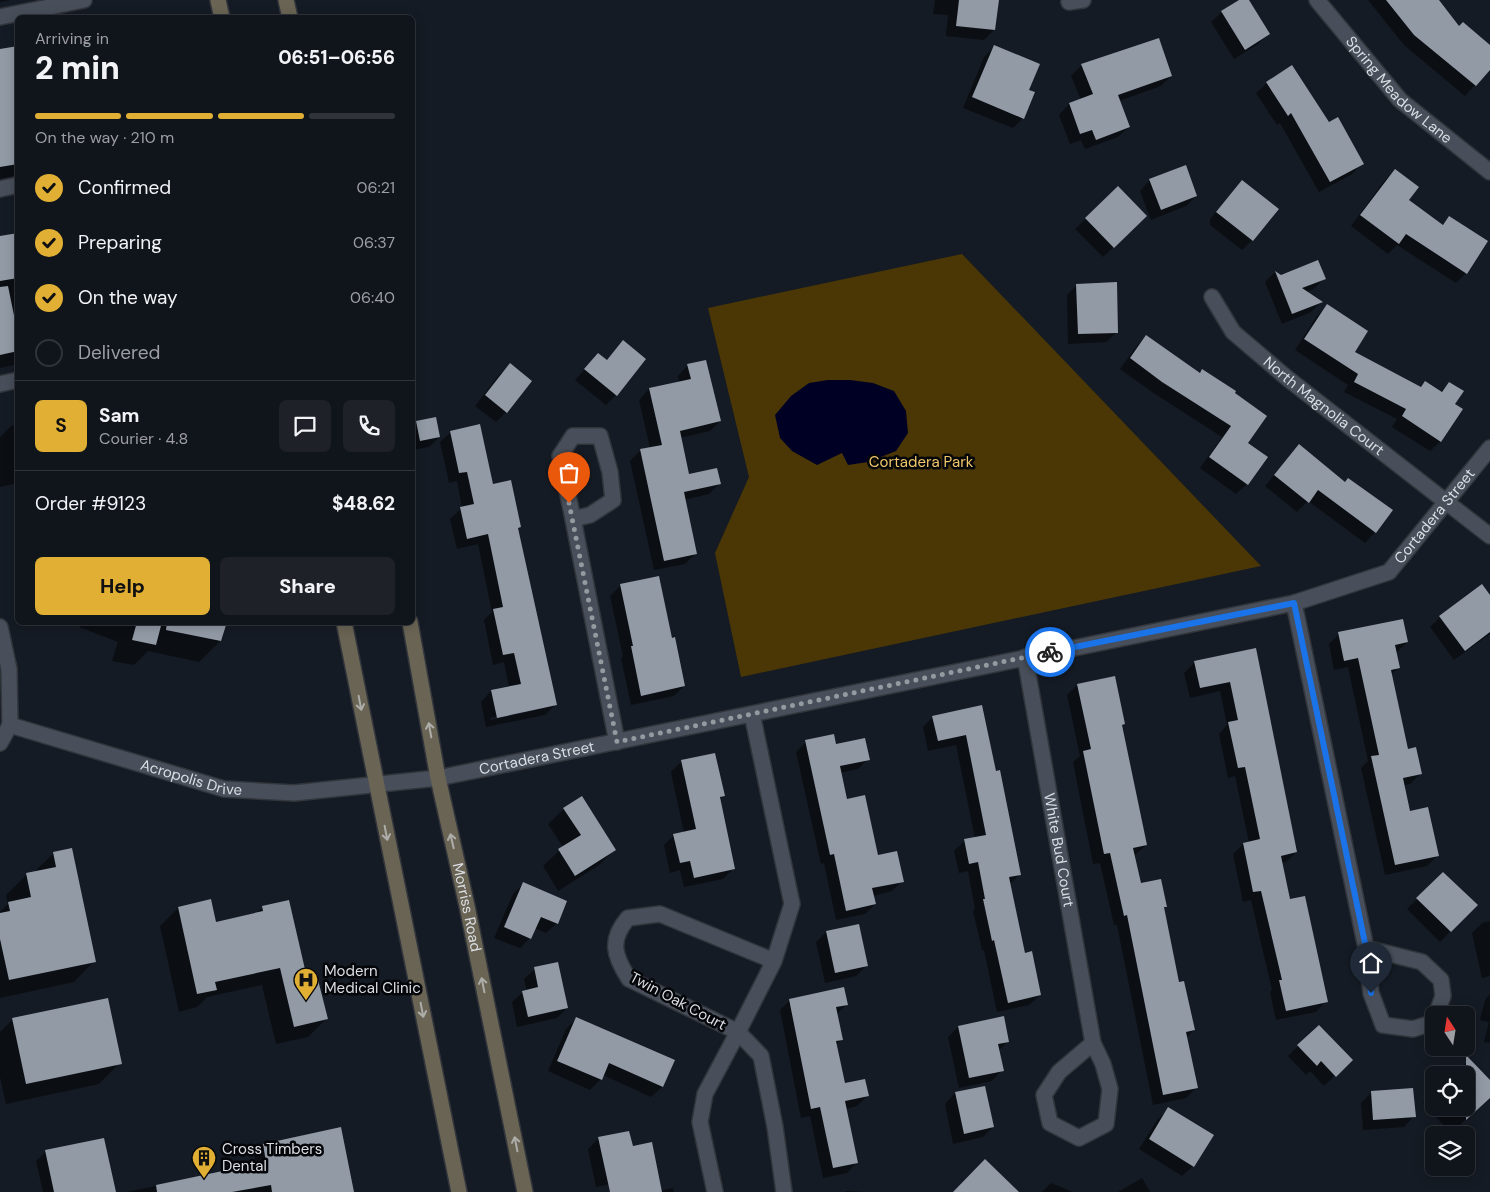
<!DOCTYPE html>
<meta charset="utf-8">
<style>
body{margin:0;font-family:"DM Sans",sans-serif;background:#1e2128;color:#f1f3f6;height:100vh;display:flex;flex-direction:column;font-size:19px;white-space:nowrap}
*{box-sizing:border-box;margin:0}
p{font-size:16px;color:#9c9ea3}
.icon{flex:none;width:28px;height:28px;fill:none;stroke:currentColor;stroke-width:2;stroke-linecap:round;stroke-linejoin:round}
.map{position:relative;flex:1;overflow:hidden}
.panel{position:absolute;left:15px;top:15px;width:400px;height:610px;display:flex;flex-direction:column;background:#10141b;border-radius:8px;box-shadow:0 2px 12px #0003,0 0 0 1px #30333a}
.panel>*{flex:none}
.needle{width:32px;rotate:348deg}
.tools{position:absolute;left:1425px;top:1006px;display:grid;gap:10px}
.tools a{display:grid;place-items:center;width:50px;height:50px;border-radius:8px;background:#10141b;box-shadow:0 2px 12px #0003,0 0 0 1px #30333a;font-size:25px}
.pin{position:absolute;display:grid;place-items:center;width:42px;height:42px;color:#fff;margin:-51px -21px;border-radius:50% 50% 50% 0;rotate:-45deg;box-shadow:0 0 5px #0007}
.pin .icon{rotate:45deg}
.courier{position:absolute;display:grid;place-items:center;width:50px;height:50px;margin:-25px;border:4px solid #1a73e8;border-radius:50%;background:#fff;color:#222;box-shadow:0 1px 6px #0007}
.headline em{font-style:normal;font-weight:800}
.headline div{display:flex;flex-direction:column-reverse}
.headline{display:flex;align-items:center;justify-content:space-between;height:85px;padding:0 20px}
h1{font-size:32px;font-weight:800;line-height:38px}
.bar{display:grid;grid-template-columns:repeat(4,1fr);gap:8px 5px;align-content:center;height:60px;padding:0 20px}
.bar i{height:6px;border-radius:4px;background:#30333a}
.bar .current{background:#e1af34}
.bar p{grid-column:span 4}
.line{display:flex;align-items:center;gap:12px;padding:0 20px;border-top:1px solid #30333a}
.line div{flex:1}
.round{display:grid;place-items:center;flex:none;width:52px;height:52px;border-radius:8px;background:#1e2128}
ol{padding:0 20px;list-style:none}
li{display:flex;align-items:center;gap:15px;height:55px}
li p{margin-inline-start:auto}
li .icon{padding:5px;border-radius:50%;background:#e1af34;color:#111;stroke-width:4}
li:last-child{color:#9c9ea3}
li i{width:28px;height:28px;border:2px solid #30333a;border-radius:50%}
.primary-button{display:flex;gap:10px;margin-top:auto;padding:10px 20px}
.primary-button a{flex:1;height:58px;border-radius:8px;background:#e1af34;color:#111;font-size:20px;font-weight:800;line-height:58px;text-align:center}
.primary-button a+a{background:#1e2128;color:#f1f3f6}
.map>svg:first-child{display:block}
</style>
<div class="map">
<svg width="1490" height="1192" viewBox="0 0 1490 1192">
<rect width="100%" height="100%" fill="#151b24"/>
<path fill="#4a3705" d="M962 254 1261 566 741 677 715 553 749 477 708 308Z"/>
<path fill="#000025" d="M828 380H850L873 383 894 391 906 411 908 433 896 451 868 462 848 465 842 453 817 465 792 451 780 438 775 415 791 396 809 383Z"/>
<path fill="#0007" fill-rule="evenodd" d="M0 0H11L0 2Z
M935 0H998L994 30 984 40 946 36 948 15 933 14Z
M1241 0H1248L1269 33 1258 44 1234 59 1211 22 1222 12Z
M1368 0H1437L1459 27 1490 47V68L1465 96 1404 45Z
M18 47V175L0 179V50Z
M994 47 1027 90 1023 118 1013 128 963 108 984 57Z
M1082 65 1171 76 1161 86 1119 101 1129 127 1118 137 1085 149 1081 140 1070 144 1059 115 1069 104 1081 100 1071 76Z
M1292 67 1329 124 1362 163 1352 174 1319 192 1280 123 1277 125 1256 93 1267 83Z
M1395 171 1408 201 1441 226 1449 218 1466 273 1456 283 1397 245 1388 254 1351 226 1384 181Z
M1150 180 1196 196 1186 206 1151 220 1140 191Z
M1242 182 1252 240 1242 250 1210 225V219Z
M1118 188 1146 216 1103 257 1075 229Z
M18 234V364L0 368V237Z
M1275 272 1281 276 1324 278 1314 289 1306 292 1321 302 1311 312 1282 324 1265 282Z
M1077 285 1117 332 1106 342 1068 344 1067 295Z
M1327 306 1353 352 1420 388 1425 382 1440 392 1449 383 1453 404 1441 441 1430 451 1392 427 1397 419 1344 392 1348 385 1295 350 1317 316Z
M1146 336 1199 374 1247 444V484L1236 494 1200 468 1222 437 1152 392 1120 369 1136 347Z
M623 342 616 395 606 405 575 380 598 355 606 361Z
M510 365 506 412 496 422 475 406 499 375Z
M688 365 720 421 710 431 680 438 688 475 719 484 709 494 684 500 696 553 685 564 654 570 630 461 640 451 650 448 639 400 649 389 679 382 678 376Z
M417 422 439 437 429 447 412 450V426Z
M18 424V483L0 487V437L11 426Z
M451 432 520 527 517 530 556 704 545 715 486 727 481 702 491 691 509 688 504 662 493 665 484 620 492 612 478 544 457 549 450 519 462 508 457 481 449 483 440 442ZM545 706V708L491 720 490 718Z
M1299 446 1375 532 1365 543 1308 501 1297 512 1265 486Z
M620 586 671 639 684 686 674 696 631 705 621 658 623 656 610 596Z
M1490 597V634L1454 660 1430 627 1440 617Z
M81 622H225L220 641 199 662 148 651 134 665 112 661 118 642 79 627Z
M1339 634 1407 642 1396 653 1399 667 1391 675 1407 750 1420 774 1410 784 1403 786 1409 812 1437 856 1427 866 1385 875 1361 768 1368 761 1348 667 1334 670 1329 644Z
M1255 650 1296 852 1286 862 1281 863 1289 900 1326 1001 1316 1012 1276 1020 1270 992 1272 990 1251 900 1243 902 1233 854 1243 844 1249 843 1235 776 1228 778 1219 734 1227 725 1220 691 1190 698 1184 673 1195 662Z
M1077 685 1124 724 1121 727 1146 845 1134 856 1140 884 1166 906 1163 909 1178 983 1194 1030 1186 1038 1196 1088 1186 1098 1153 1105 1117 925H1114L1100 863 1093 864 1073 762 1080 756 1067 695Z
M981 707 1020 874 1009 885 1024 954 1040 995 1029 1005 997 1012 984 950H982L973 911 975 909 968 871 959 873 954 851 965 840 975 838 956 745 928 751 923 727 933 717Z
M806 742 835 745 868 759 858 769 840 773 846 800 877 857 902 881 892 891 873 896 875 904 865 914 836 920 824 863 821 864 796 752Z
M682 761 723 796 719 800 734 868 723 879 684 887 680 870 670 873 664 845 674 835 684 833 671 772Z
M564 809 614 850 599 865 558 891 543 866 563 847 548 824Z
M71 850 94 961 74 982 0 998V912L8 904 6 895 27 874 34 872 53 854Z
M1443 873 1476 905 1440 942 1407 909Z
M523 884 557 923 546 933 534 928 530 938 520 948 494 938 513 894Z
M263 907 306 980 326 1019 308 1037 276 1044 262 985 207 997 197 1007 179 1012 160 926 178 908 215 923 255 914Z
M1490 921V976L1482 978 1472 933 1482 923Z
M826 932 866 966 856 976 825 983 816 942Z
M535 969 567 1008 557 1018 517 1027 512 1002 523 992 527 991 524 979Z
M1490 994V1043L1484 1042 1489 1022 1480 1020 1485 1000Z
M790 1000 847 1004 837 1014 842 1039 835 1046 844 1084 867 1096 857 1106 846 1109 857 1162 847 1173 823 1178 810 1116 801 1118 780 1010Z
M1003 1017 1008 1041 998 1051 1002 1070 992 1081 959 1088 948 1037 958 1027Z
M13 1019 120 1063 99 1084 6 1104 0 1077V1032Z
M576 1019 674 1060 662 1087 651 1097 603 1075 601 1079 590 1090 548 1071 566 1029Z
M1319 1026 1351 1060 1324 1086 1310 1071 1306 1075 1288 1056Z
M1469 1060 1490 1082V1097L1451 1133 1423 1103 1434 1092V1108H1466V1075H1453Z
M955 1093 993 1127 983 1137 953 1144 945 1104Z
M1371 1093 1414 1116 1404 1127 1363 1130 1361 1103Z
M1169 1109 1193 1166 1182 1176 1139 1149 1158 1119Z
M599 1138 632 1148 645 1177 596 1187 588 1149Z
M103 1139 114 1192H43L36 1161 45 1152Z
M263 1145 353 1192H127L256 1165 254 1154Z
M1142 1178 1150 1192H1118Z
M1051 1183 1073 1192H1042Z
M673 1188 674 1192H655Z
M846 1191 865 1192H845Z"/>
<path fill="#929aa6" d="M959 0H999L995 30 956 26Z
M1239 0H1249L1270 34 1245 50 1221 11Z
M1386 0H1439L1459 26 1463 22 1490 45V70L1476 86 1414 35Z
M1159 38 1172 76 1118 95 1130 127 1096 140 1092 130 1080 134 1069 103 1093 94 1081 64Z
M994 45 1040 64 1029 90 1035 92 1024 119 972 97Z
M18 46V164L0 167V49Z
M1292 65 1329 122 1338 117 1364 164 1330 182 1291 113 1288 116 1266 82Z
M1186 165 1197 196 1161 210 1149 179Z
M1395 169 1419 187 1409 200 1443 225 1449 216 1488 241 1467 274 1406 234 1399 244 1360 215Z
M1242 180 1279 209 1253 241 1216 212Z
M1118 186 1147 216 1114 248 1085 218Z
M18 233V278L0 281V236Z
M1318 260 1326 279 1302 288 1323 302 1292 314 1275 271 1281 275Z
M1117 282 1118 333 1078 334 1076 284Z
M8 286 18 335V351L0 355V287Z
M1327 304 1368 331 1355 352 1421 387 1425 381 1442 392 1449 382 1464 391 1455 404 1463 409 1441 442 1402 416 1406 409 1354 382 1358 374 1304 339Z
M1146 335 1200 373 1202 369 1236 391 1235 393 1267 416 1248 443 1268 457 1248 485 1209 457 1231 426 1162 382 1130 358Z
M623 340 646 359 617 396 584 369 598 353 607 360Z
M706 360 721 421 680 431 689 474 717 468 721 484 684 492 697 554 664 561 640 449 662 445 649 388 691 379 687 364Z
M510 363 532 381 507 413 485 395Z
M436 417 440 437 420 441 416 421Z
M480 424 493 484 511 480 521 527 518 528 557 705 497 718 491 690 521 684 514 653 503 655 493 609 503 607 488 534 467 539 460 507 474 504 467 472 459 473 450 431Z
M1299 444 1345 482 1348 478 1393 510 1376 533 1318 490 1309 503 1274 475Z
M659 576 672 638 675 637 685 686 641 696 631 646H633L620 584Z
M1482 584 1490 595V632L1465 651 1439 616Z
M1403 619 1408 642 1395 645 1400 668 1391 670 1408 749 1416 747 1422 774 1403 778 1410 811 1428 807 1439 856 1395 865 1371 756 1379 755 1358 658 1344 661 1338 632Z
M137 622H162L156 645 132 640Z
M167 622H227L221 641 166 630Z
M1256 648 1297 852 1281 856 1290 899 1305 896 1328 1002 1286 1011 1279 980H1282L1261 891 1253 892 1243 843 1260 839 1245 767 1238 768 1228 722 1238 720 1230 682 1200 688 1194 661Z
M1115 676 1125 724 1122 725 1147 845 1133 848 1141 883 1161 879 1167 907H1164L1179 982 1184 981 1195 1030 1186 1032 1198 1088 1163 1095 1127 915 1124 916 1110 853 1104 854 1083 751 1091 749 1077 684Z
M982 705 996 771 1000 770 1021 875 1009 877 1025 953 1032 951 1041 995 1008 1003 994 940 992 941 983 899H985L978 862 969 864 964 839 986 835 966 735 938 741 932 716Z
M834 734 836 744 865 738 870 760 840 766 847 799 865 795 878 855 897 851 904 882 872 888 876 904 846 911 834 854 830 855 805 740Z
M715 753 725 796 720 797 735 869 694 878 690 861 680 863 673 834 696 829 681 760Z
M582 796 616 850 575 876 558 849 581 835 563 808Z
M72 848 96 962 9 980 0 939V913L10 911 8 902 31 897 26 873 56 867 53 852Z
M1443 872 1478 905 1451 932 1416 898Z
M523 882 567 901 558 924 541 917 531 939 504 927Z
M211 899 216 922 263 911 262 906 289 900 307 978 317 976 328 1019 294 1027 280 968 215 982 217 990 197 994 178 907Z
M859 924 868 966 835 973 826 931Z
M558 962 568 1008 528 1017 522 991 538 987 534 967Z
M844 987 848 1005 836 1007 843 1040 836 1041 845 1083 865 1079 869 1096 845 1101 858 1163 833 1168 820 1107 811 1109 789 999Z
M108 998 122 1064 26 1084 12 1018Z
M1004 1016 1009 1042 998 1044 1004 1071 969 1078 958 1026Z
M576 1017 675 1060 663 1087 609 1063 602 1080 557 1061Z
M1319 1025 1353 1060 1336 1077 1321 1061 1317 1066 1297 1045Z
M1466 1055 1490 1080V1098L1466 1120Z
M985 1086 994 1127 964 1134 955 1092Z
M1413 1088 1416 1117 1373 1120 1371 1091Z
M1168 1107 1214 1135 1194 1167 1149 1139Z
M341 1127 354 1192H272L271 1185 232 1192H157L156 1185 266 1162 263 1144Z
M629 1131 633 1146 652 1142 662 1192H610L598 1137Z
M104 1138 116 1192H54L45 1150Z
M985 1159 1019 1192H953Z"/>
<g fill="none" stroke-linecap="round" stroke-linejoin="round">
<defs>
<g id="street">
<path id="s1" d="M1317 0 1400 100 1490 172"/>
<path d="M1069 2 1083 0"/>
<path d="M0 17 84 0"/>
<path d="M0 189 18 185"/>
<path id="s2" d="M1212 297 1233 332 1287 378 1490 536"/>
<path d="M0 384 18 380"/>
<path d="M573 436H600L610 472 613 500 590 515 573 519 560 456Z"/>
<path d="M573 519 617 742"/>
<path d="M1294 603 1366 948"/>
<path d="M0 627 9 669 10 725"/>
<path id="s3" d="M1025 657 1093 1043 1059 1072 1044 1095 1050 1123 1079 1138 1106 1124 1110 1089 1103 1064 1093 1043"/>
<path d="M752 714 792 904 774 961 738 1032 629 979C614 956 609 940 628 918L660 914 774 961"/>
<path id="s4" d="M10 725 224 789 294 793 438 778 1294 603 1389 572 1490 448"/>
<path d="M0 743 10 725"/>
<path d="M1434 1019 1432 1023 1413 1029 1383 1025 1371 993 1366 948 1422 962 1441 980 1443 996 1436 1015"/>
<path d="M715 1192 700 1122 705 1094 738 1032 761 1056 775 1127 784 1192"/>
</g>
<g id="secondary">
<path d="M218 0 222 18"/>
<path d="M286 0 290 18"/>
<path d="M344 622 459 1192"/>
<path id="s5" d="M410 622 438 778 467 906 525 1192"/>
</g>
</defs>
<use href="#street" stroke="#32363c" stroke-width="18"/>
<use href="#secondary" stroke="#32363c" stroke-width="18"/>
<use href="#street" stroke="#484f5a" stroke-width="15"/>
<use href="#secondary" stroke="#6a6454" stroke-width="15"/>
</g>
<defs><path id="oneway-shaft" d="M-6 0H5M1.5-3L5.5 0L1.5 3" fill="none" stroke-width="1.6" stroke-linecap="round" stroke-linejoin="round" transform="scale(1.25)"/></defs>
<g stroke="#adadaa">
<use href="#oneway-shaft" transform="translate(360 703) rotate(79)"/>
<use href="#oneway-shaft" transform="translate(430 730) rotate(-100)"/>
<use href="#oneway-shaft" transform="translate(386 833) rotate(79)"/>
<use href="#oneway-shaft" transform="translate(452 841) rotate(-103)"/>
<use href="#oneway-shaft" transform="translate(483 985) rotate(-101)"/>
<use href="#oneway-shaft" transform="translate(422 1010) rotate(79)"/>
<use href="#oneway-shaft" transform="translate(516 1144) rotate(-101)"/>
</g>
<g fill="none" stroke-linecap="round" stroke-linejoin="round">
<path stroke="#959aa1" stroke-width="5" stroke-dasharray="0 9" d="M569 503 617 742 1050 652"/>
<path stroke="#1a73e8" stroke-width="6" d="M1050 652 1294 603 1366 948 1371 993"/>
</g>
<defs>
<symbol id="hospital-pin" viewBox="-11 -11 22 30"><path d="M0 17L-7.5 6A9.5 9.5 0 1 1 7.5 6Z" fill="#e1af34" stroke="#040609"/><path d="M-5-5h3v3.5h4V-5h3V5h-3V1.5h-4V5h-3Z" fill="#111"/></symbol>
<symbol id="building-pin" viewBox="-11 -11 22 30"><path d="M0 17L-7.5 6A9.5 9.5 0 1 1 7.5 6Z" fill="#e1af34" stroke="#040609"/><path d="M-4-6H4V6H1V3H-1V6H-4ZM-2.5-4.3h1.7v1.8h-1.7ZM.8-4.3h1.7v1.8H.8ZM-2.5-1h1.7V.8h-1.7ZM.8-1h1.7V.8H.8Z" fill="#111"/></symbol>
</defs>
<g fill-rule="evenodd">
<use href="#hospital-pin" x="292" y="966" width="28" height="38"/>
<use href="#building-pin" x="190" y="1144" width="28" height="38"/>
</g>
<g text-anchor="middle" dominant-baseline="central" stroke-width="5" stroke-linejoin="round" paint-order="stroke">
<g font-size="15" fill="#dadee4" stroke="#040609">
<text stroke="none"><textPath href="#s1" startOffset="122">Spring Meadow Lane</textPath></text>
<text stroke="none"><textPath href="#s2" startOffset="158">North Magnolia Court</textPath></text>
<text stroke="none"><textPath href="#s4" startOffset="1484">Cortadera Street</textPath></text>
<text stroke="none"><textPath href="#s4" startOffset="539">Cortadera Street</textPath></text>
<text stroke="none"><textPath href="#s4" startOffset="189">Acropolis Drive</textPath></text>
<text stroke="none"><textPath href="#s3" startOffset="196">White Bud Court</textPath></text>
<text stroke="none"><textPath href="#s5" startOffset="291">Morriss Road</textPath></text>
<text transform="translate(678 1001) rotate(28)">Twin Oak Court</text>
</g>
<g font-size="15" fill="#f1c76b" stroke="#040609">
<text x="921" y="462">Cortadera Park</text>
</g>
<g font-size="15" fill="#dadee4" stroke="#040609" text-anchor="start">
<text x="324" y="971">Modern<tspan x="324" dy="17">Medical Clinic</tspan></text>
<text x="222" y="1149">Cross Timbers<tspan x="222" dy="17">Dental</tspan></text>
</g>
</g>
</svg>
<div class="tools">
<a><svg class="needle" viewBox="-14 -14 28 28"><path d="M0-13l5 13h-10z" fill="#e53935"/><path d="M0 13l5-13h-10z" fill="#9c9ea3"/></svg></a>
<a><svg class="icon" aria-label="locate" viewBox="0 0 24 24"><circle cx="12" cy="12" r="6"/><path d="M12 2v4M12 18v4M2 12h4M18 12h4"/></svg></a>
<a><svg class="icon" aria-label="layers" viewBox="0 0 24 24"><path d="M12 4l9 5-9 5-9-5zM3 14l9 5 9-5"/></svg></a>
</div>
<div class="pin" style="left:569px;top:503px;background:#ea580c"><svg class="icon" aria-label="bag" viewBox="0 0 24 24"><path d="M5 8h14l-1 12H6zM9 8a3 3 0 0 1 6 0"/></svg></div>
<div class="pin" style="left:1371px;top:993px;background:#1f2937"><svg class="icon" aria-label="home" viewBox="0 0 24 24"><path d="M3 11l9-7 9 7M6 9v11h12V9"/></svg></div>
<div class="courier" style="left:1050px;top:652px"><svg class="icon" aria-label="bike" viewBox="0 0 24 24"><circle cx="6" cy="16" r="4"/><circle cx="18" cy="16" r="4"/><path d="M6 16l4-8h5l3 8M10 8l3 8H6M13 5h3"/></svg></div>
<section class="panel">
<div class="headline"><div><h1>2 min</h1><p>Arriving in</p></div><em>06:51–06:56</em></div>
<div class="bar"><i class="current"></i><i class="current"></i><i class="current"></i><i></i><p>On the way · 210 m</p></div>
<ol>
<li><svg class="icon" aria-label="check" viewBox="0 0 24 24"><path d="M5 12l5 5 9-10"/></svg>Confirmed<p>06:21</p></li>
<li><svg class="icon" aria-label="check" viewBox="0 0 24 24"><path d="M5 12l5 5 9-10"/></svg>Preparing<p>06:37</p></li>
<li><svg class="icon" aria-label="check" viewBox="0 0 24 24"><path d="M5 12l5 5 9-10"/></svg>On the way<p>06:40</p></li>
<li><i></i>Delivered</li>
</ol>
<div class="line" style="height:90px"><b class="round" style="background:#e1af34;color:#111">S</b><div><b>Sam</b><p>Courier · 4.8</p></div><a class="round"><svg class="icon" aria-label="chat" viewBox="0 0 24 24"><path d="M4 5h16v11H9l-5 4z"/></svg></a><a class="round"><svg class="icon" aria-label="phone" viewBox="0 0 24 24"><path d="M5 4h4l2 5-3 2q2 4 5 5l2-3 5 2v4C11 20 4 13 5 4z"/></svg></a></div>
<div class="line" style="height:65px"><div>Order #9123</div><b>$48.62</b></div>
<div class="primary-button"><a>Help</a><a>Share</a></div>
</section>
</div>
